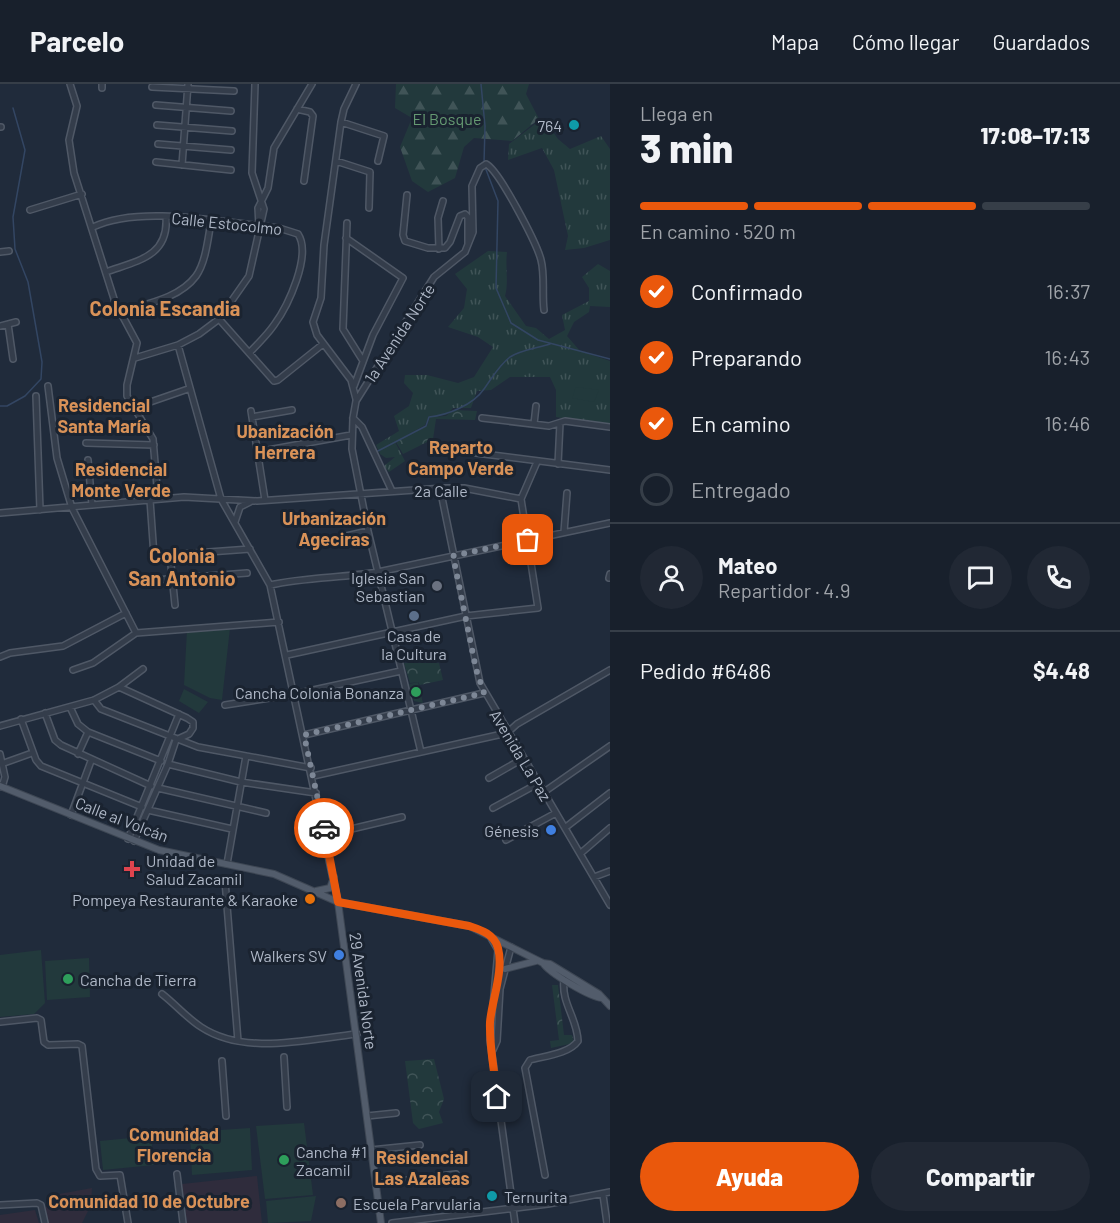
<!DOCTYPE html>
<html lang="es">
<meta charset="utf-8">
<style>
body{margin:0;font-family:Barlow,sans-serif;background:#212834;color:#f1f3f6;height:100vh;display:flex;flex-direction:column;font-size:22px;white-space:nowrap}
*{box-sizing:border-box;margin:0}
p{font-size:20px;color:#9fa3a9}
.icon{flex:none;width:33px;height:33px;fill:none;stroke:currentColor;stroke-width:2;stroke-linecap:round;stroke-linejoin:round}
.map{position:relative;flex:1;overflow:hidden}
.details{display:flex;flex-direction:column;background:#18202c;width:510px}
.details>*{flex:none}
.pin{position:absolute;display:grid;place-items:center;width:51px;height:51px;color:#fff;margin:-26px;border-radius:12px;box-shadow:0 3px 9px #0006}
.courier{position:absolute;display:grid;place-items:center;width:60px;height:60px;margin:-30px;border:4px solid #ea580c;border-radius:50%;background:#fff;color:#222;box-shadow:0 2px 8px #0007}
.summary em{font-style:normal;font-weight:800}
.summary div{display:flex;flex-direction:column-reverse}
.summary{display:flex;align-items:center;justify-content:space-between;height:102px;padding:0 30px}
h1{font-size:39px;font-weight:800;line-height:45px}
.bar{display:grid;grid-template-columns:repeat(4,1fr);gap:9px 6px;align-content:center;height:72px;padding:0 30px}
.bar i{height:8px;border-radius:4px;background:#363e48}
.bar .current{background:#ea580c}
.bar p{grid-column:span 4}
.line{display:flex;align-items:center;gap:15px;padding:0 30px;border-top:2px solid #363e48}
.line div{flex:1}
.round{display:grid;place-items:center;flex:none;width:63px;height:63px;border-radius:32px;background:#212834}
ol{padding:0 30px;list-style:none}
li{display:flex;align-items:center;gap:18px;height:66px}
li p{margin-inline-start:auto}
li .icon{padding:6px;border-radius:50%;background:#ea580c;color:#fff;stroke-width:4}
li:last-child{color:#9fa3a9}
li i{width:33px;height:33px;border:3px solid #363e48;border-radius:50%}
.cta{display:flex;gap:12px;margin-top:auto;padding:12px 30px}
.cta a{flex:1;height:69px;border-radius:36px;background:#ea580c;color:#fff;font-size:24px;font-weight:800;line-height:69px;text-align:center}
.cta a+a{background:#212834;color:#f1f3f6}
header{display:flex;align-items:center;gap:36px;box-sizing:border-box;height:84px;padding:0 30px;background:#18202c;border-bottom:2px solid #363e48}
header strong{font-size:28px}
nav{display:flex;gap:33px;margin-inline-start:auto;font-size:21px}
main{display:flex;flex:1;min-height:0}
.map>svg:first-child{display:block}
</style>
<header>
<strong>Parcelo</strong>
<nav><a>Mapa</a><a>Cómo llegar</a><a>Guardados</a></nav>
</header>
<main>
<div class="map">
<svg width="610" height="1139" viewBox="0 0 610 1139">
<defs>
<pattern id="grass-tufts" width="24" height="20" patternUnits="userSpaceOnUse" patternTransform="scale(1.5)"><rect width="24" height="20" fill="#22393c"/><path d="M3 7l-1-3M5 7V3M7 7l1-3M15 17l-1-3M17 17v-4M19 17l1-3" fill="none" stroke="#405457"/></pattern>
<pattern id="forest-firs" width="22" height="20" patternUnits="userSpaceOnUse" patternTransform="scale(1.5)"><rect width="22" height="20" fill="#22393c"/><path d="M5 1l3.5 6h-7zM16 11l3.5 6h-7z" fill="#405457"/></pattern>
<pattern id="park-crowns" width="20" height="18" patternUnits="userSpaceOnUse" patternTransform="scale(1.5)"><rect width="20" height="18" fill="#22393c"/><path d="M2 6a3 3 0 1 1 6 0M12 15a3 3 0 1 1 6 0" fill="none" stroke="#405457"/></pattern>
</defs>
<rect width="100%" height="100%" fill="#202b3b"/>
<path fill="#2f2c3c" d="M257 1092 262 1139H187L182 1100Z
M92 1104 91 1121 82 1139H46L44 1125 59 1110Z
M35 1126 39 1139H0V1131Z"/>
<path fill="url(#grass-tufts)" d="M543 34 558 55 570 65 601 52 610 65V156L584 164 565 166 568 152 554 86 542 64 508 76 509 60Z
M488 167 507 168C505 184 509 197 505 212L526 242 536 244 549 255 565 246 562 231 589 217V204L582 193 598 180 610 187V223L590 222 589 228 574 238 567 252 580 267 610 277V343L556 333V306L550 293H510L491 306 477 307 471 324H453L446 331 429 332 425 341 395 358 405 377 389 388 384 382 395 373 386 374 380 370 376 361 399 347 394 332 409 322 413 309 404 299 405 291H427L458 299 474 293 493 263 478 253 448 243 464 224 467 205 455 190Z"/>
<path fill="url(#forest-firs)" d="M396 0H529L526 10 539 35 512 57 474 54 464 63 455 94 428 108 412 97 400 63 412 34 395 24Z"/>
<path fill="url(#park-crowns)" d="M453 326 477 327 475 336 436 335 433 355 403 370 396 358 427 342 430 333 446 332Z
M404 579H439L443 596 420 601 418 598 410 599Z
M552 901H558L564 951H572L574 959 551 964 550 957 559 956Z
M434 975 444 1015 439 1028 443 1039 419 1045 413 1039 405 977Z"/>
<path fill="#22393c" d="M576 303 599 306 594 318 572 314Z
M230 544 222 616 210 614 184 601 187 546Z
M418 598 423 619 414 617 409 600Z
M184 605 208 618 199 629 179 617Z
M41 866 45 919 34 930 0 933V871Z
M89 874 90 913 47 916 45 877Z
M304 1039 313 1111 265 1115 256 1042Z
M250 1044 252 1086 192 1091 190 1048Z
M151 1052 154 1081 103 1086 100 1057Z
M316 1112 311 1137 268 1139 266 1117Z"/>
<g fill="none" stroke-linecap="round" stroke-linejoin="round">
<path stroke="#334663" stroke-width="1.5" d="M481 0 485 42 484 79
M485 83 498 117 496 204 511 239 538 256 610 275
M0 322H7L25 312 41 295 42 278 28 198 15 165 13 133 25 66 13 24
M376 368 426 342 429 333C448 331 473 321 484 305 492 294 499 281 510 273 521 266 538 264 550 260"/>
<defs>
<path id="minor" d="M70 0 77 22 69 56 74 89 115 218 137 259 127 301V312L153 355 158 415
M152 3 234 7
M102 4V0
M156 21 231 27
M297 25 310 28 313 32 304 97
M341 38 384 52 378 77
M157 41 232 47
M0 43H1
M158 60 231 66
M336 77 370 88 369 124
M156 78 231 86
M182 81 188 0
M407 111 403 151 405 157 428 164H445L450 158 460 132 465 130 468 133V160
M30 126 82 110
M347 139 343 245 363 277
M259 142 258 124 268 104 274 64 312 0
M93 143C141 120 225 139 279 144L298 150C312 171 288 222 274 241 267 251 258 260 249 269
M346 154 403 194 373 251 354 302
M439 165 438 134 443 117
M0 168 9 167
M106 188C136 177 169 173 166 133
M120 228C145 220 179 215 196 192 206 178 208 154 211 138
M219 235 274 297 278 296 323 260
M8 240 13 275
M0 242 16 238
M178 261 221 415 270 501 338 818
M135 274 178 261 199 250 219 235 249 192 264 125 252 89 255 0
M48 302 57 374 72 424 136 549
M36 312 40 426
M356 315 351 296 317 251 313 238 321 214 324 161 341 38 344 25 356 0
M76 322 133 324 188 305
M251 327 265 416
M252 333 292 326
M353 334 362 343 392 407
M482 334 549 342 565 337 610 343
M534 340 536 322
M86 359 154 361
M257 368 351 351
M476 369 610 386
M88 376 92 421
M558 380 560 339
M440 404 480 599 610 821
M521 415 537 378
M150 416 154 472 250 465
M0 429 184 413 257 417 444 404H464L521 415
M235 438 240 423 250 418
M564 448 567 409
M316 459 368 447
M170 471 175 521
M609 494 610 490
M142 497 247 489
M270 501C306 493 342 494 378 488L610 439
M287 571 466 532 538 524 521 415
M0 573 10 569 63 562 126 529
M73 586 93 579 136 549 279 538
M119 603 187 634 193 638V644L189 650 176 656 168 680 134 757
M94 616 101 625 198 663 311 684
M225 621 295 610 401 587
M70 623 78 640 88 648 161 677
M45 629 55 656 61 661 151 702
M21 635 36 676 41 682 142 723
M0 642 94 616 119 603 143 585
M304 651 484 609
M421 668 368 447 352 365 353 334 356 317 434 193 465 168 473 148 472 102 480 84 486 80C499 86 537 160 541 176 545 191 542 211 544 226
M0 670 5 693 2 703
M78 670 88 648
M4 679 32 669
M168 680 241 698 316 709
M313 692 507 649 517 640 610 586
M489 694 524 674
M158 704 266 729
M544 708 610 662
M493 724 539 699
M148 726 232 745
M71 731 91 677
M566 743 610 709
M326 751 402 733
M128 755 179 630
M506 756 556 729
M581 769 610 744
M227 780 246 672
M594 793 610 787
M225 797 238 957
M491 854 498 866 490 956 515 1139
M162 910C175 920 187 934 201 943 245 972 308 955 357 950
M0 938 37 934 41 936 44 958 48 961 78 960 82 962 96 1085 100 1092 120 1091 128 1139
M493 966 497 957 500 905 511 863
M284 973 287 1023
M222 977 226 1032
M367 1032 396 1029
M371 1066 420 1061
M177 1090 183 1139
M545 1091 525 984 530 976C544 972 569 970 578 957 577 933 561 920 564 895
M376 1100 456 1090
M603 1111 607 1139
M0 1121 37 1119 41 1121 45 1139
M392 1139 548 1120 610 1108"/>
<path id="major" d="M0 702 159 766 274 790 338 818 469 842 543 879 550 880 599 910 610 922
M316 807 330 804 334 793
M338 818 381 1139
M543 879C549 889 590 913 602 914
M505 885 536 877"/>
</defs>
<use href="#minor" stroke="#4f5866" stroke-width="8"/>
<use href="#major" stroke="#3e4754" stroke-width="8"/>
<use href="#minor" stroke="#343d4b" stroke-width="5"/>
<use href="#major" stroke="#525c6b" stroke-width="6"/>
</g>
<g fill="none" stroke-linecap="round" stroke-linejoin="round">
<path stroke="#7d8796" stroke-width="6" stroke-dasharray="0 10.8" d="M324 744 304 651 484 609 476 585 453 472 528 456"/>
<path stroke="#ea580c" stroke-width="8" d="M324 744 338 818 469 842C481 846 494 850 498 864 504 886 492 916 490 938 489 963 495 989 497 1013"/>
</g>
<g fill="#0f9aa8" stroke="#1a2330" stroke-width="2">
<circle cx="574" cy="41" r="6"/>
<circle cx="492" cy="1112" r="6"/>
</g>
<circle fill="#6b7280" stroke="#1a2330" stroke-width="2" cx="437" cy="502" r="6"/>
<circle fill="#5c6f8a" stroke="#1a2330" stroke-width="2" cx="414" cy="532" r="6"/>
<g fill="#2e9e5b" stroke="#1a2330" stroke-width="2">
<circle cx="416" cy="608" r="6"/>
<circle cx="68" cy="895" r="6"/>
<circle cx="284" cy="1076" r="6"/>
</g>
<g fill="#3f7fe0" stroke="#1a2330" stroke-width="2">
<circle cx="551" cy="746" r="6"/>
<circle cx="339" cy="871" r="6"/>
</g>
<path fill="#e0444e" stroke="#1a2330" stroke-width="2" d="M129 776h6v6h6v6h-6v6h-6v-6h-6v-6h6z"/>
<circle fill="#e8710a" stroke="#1a2330" stroke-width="2" cx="310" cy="815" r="6"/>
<circle fill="#8d6e63" stroke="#1a2330" stroke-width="2" cx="341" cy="1119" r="6"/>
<g text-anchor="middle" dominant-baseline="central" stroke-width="6" stroke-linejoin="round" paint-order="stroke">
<g font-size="16" fill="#659a72" stroke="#1a2330">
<text x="447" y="34">El Bosque</text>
</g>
<g font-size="16" fill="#afb8c7" stroke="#1a2330" text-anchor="end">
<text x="562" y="41">764</text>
<text x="425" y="493">Iglesia San<tspan x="425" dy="18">Sebastian</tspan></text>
<text x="414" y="551" text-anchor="middle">Casa de<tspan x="414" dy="18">la Cultura</tspan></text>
<text x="404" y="608">Cancha Colonia Bonanza</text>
<text x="539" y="746">Génesis</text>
<text x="146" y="776" text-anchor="start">Unidad de<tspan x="146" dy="18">Salud Zacamil</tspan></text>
<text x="298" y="815">Pompeya Restaurante &amp; Karaoke</text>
<text x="327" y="871">Walkers SV</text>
<text x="80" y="895" text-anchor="start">Cancha de Tierra</text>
<text x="296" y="1067" text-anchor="start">Cancha #1<tspan x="296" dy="18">Zacamil</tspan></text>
<text x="504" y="1112" text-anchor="start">Ternurita</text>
<text x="353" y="1119" text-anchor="start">Escuela Parvularia</text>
</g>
<g font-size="16" fill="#afb8c7" stroke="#1a2330">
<text transform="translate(227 139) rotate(6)">Calle Estocolmo</text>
<text transform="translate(399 249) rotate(-57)">1a Avenida Norte</text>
<text x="441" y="406">2a Calle</text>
<text transform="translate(521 671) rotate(59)">Avenida La Paz</text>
<text transform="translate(122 735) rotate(21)">Calle al Volcán</text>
<text transform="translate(364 907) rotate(82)">29 Avenida Norte</text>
</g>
<g font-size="18" font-weight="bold" fill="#d99258" stroke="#1a2330">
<text x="104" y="321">Residencial<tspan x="104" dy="21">Santa María</tspan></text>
<text x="285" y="347">Ubanización<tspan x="285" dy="21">Herrera</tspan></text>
<text x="461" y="363">Reparto<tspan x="461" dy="21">Campo Verde</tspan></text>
<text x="121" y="385">Residencial<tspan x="121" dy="21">Monte Verde</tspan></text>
<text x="334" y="434">Urbanización<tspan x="334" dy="21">Ageciras</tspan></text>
<text x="174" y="1050">Comunidad<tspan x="174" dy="21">Florencia</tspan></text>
<text x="422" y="1073">Residencial<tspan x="422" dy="21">Las Azaleas</tspan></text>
<text x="149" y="1117">Comunidad 10 de Octubre</text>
</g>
<g font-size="20" font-weight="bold" fill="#d99258" stroke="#1a2330">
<text x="165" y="224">Colonia Escandia</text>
<text x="182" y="471">Colonia<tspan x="182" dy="23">San Antonio</tspan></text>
</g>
</g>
</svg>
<div class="pin" style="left:528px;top:456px;background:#ea580c"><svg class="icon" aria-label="bag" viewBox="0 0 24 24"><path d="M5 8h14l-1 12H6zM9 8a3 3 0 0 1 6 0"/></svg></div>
<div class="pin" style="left:497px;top:1013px;background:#1f2937"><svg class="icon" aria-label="home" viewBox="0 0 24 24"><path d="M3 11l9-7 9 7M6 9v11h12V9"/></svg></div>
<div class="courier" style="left:324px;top:744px"><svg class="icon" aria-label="car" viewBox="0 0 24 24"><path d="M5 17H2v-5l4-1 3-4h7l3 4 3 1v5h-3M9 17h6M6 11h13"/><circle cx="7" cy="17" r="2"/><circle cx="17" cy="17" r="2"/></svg></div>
</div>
<section class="details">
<div class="summary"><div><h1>3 min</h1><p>Llega en</p></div><em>17:08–17:13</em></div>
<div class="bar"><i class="current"></i><i class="current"></i><i class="current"></i><i></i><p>En camino · 520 m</p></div>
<ol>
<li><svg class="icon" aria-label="check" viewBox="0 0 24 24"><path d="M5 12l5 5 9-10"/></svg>Confirmado<p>16:37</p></li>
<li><svg class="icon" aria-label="check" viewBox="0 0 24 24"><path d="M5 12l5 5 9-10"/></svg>Preparando<p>16:43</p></li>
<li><svg class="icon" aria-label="check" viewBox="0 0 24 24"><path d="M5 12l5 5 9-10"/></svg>En camino<p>16:46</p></li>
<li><i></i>Entregado</li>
</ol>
<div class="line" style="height:108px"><a class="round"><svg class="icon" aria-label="person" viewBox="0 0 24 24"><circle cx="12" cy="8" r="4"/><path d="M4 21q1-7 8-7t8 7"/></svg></a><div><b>Mateo</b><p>Repartidor · 4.9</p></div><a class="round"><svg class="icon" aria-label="chat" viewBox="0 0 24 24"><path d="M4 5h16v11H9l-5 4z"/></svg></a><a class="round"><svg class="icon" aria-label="phone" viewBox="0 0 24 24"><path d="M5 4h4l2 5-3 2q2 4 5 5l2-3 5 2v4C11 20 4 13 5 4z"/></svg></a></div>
<div class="line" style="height:78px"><div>Pedido #6486</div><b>$4.48</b></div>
<div class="cta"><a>Ayuda</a><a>Compartir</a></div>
</section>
</main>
